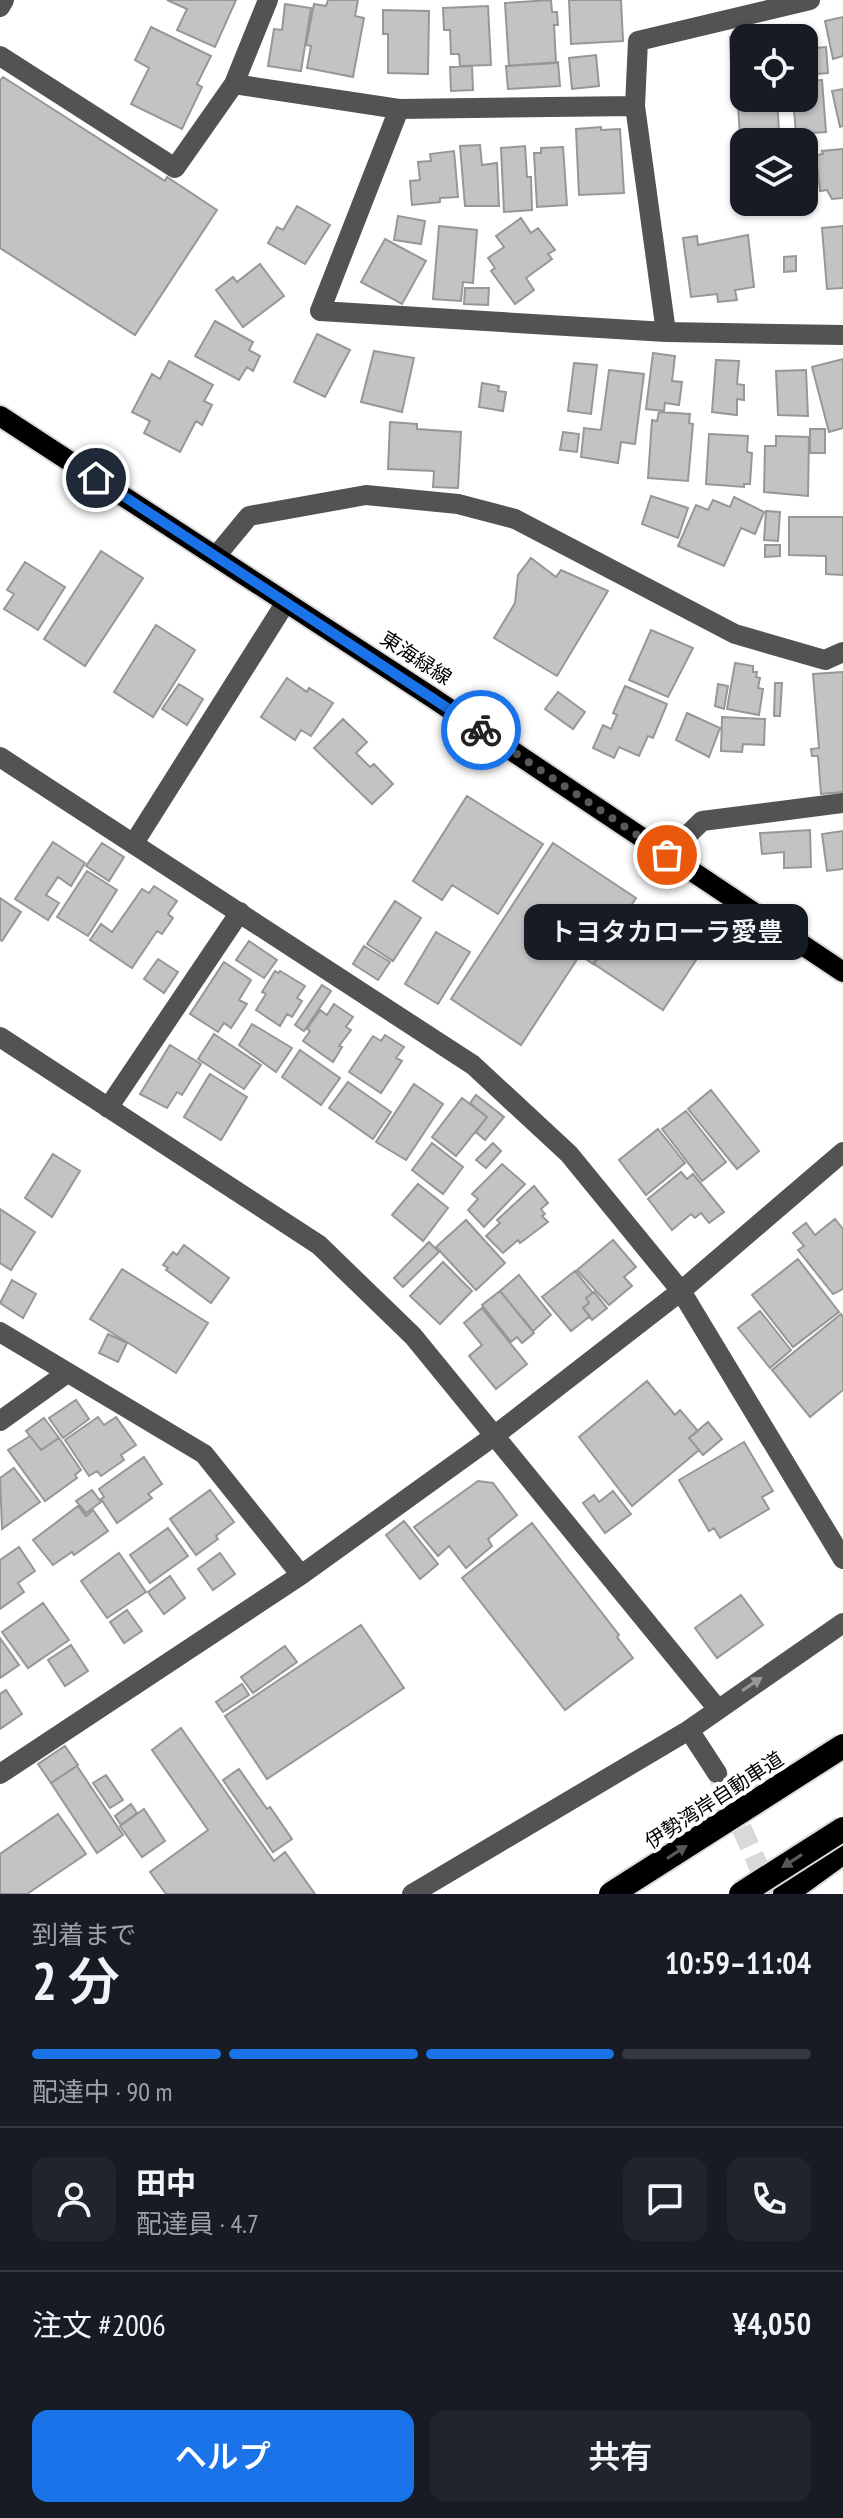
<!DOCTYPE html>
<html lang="ja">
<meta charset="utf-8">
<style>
body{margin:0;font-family:"PT Sans Narrow","Noto Sans JP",sans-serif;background:#20242c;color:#f1f3f6;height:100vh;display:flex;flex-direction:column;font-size:30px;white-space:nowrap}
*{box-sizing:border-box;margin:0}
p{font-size:26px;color:#9ea1a6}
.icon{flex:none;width:44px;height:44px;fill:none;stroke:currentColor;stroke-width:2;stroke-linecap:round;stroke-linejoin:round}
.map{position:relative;height:1894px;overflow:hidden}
.panel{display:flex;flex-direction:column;background:#171b24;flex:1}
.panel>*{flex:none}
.buttons{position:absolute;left:730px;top:24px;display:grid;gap:16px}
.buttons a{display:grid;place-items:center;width:88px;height:88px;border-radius:16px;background:#171b24;box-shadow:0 2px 6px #0004;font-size:40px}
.pin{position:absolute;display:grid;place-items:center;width:68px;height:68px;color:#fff;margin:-34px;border:4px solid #fff;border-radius:50%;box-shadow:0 2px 8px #0007}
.courier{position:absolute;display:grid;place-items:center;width:80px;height:80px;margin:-40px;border:6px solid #1a73e8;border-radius:50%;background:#fff;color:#222;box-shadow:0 2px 10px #0007}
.bubble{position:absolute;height:56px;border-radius:16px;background:#171b24;box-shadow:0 2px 6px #0004;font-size:26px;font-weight:600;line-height:56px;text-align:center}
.overview em{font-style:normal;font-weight:600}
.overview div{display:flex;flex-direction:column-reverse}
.overview{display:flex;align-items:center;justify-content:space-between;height:136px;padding:0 32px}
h1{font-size:52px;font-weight:600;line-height:60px}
.bar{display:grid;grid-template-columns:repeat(4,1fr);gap:12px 8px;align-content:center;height:96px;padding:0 32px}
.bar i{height:10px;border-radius:6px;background:#363941}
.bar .active{background:#1a73e8}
.bar p{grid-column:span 4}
.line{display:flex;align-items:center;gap:20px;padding:0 32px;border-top:2px solid #363941}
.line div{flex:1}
.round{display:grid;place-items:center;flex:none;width:84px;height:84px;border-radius:16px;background:#20242c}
.cta{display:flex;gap:16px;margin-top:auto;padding:16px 32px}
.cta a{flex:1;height:92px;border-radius:16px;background:#1a73e8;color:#fff;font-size:32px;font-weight:600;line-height:92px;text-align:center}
.cta a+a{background:#20242c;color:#f1f3f6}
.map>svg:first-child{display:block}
</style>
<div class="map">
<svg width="843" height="1894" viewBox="0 0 843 1894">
<rect width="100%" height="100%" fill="#fff"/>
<path fill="#c3c3c3" stroke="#979797" stroke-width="2" d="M167 0H236L215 47 177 30 187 9Z
M328 0H358L355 16 364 18 353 77 307 68 311 46 306 45 314 4 326 6Z
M551 0 552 12H557L558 25H554L556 63 509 66 505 3Z
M569 0H621L623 41 571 44Z
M285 4 311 8 301 71 268 66 274 29 282 30Z
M488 6 491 65 460 66 459 54H451L450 30H444L443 8Z
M383 10 429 11 428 74 388 73V34H383Z
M843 17V56L833 59 825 21Z
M151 27 211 56 197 84 202 87 182 129 131 104 149 68 135 60Z
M756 36 744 38V61L731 62 730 37Z
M826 47 828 73 804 75V49Z
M596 55 599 86 572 89 569 58Z
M558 62 560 86 508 89 506 66Z
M735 65H744V98H777L779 132 740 135Z
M472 66 473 90 451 91 450 67Z
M3 77 165 181 167 177 217 210 135 335 0 248V81Z
M822 80 826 132 796 134 793 98H804V81Z
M843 89V126L840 127 832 91Z
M601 127V130L620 129 624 193 579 195 576 129Z
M480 145 482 165 497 163 499 206H465L460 146Z
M525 146 527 177H531L532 210 504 212 501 148Z
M563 147 567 205 537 207 534 153H541V148Z
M843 149V198L832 199 827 190 820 191 816 155 823 154 822 151Z
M454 151 458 197 440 198V202L412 205 410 181 420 180 418 162 431 161 430 154Z
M297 206 330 225 305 264 268 243 277 227 283 230Z
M398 216 425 221 421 244 394 240Z
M521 218 531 233 538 228 555 250 548 254 552 259 526 278 534 290 515 304 491 271 495 268 488 258 504 247 496 236Z
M439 226 477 230 473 283 463 282 461 301 433 299Z
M843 226V288L827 289 822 228Z
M748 235 754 287 735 290 737 300 718 302 717 294 691 297 683 238 697 236 698 245Z
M385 239 426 261 402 304 361 282Z
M796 256V271L784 272V257Z
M260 264 284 296 243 327 216 290 233 277 237 282Z
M465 288H489L488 305 464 304Z
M215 321 253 342 249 350 260 356 253 371 247 367 239 380 195 356Z
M317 334 350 350 325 397 294 382Z
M374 351 414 358 402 412 361 402Z
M653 353 675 356 672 381 682 382 679 405 665 403 664 411 646 409Z
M843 359V428L829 432 812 367Z
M716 360 739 361 737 384 744 385V400L737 399V415L712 412Z
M169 361 213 385 204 401 212 405 202 425 196 421 180 452 144 433 150 421 132 412 152 374 160 379Z
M574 363 597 365 591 414 568 411Z
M609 370 644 374 635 444 621 442 618 463 581 457 584 428 601 430Z
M806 370 808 416 778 415 776 371Z
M482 383 499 386 498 391 506 392 503 411 479 407Z
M659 412 690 414 689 423 693 424 688 481 648 478 652 420 657 421Z
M390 422 417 424V429L461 432 458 488 433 487 434 471 388 469Z
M810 429H825V453H810Z
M563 432 579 434 577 452 560 450Z
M709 434 748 436 747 452 752 453 750 484H744V487L706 484Z
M776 436 809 437 808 496 764 492 765 446H776Z
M651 496 688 508 678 538 642 524Z
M734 497 764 512 755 534 741 528 724 566 678 546 696 505 708 510 713 500 730 507Z
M766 511 780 512 778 541 764 540Z
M789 517H843V575L826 574V556L789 555Z
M765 545H780V556L765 557Z
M101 551 143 578 85 666 44 639Z
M531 558 556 577 561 570 608 591 557 676 494 638 515 603 518 575Z
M25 562 65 587 38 630 4 609 14 594 7 590Z
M156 625 195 650 153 717 114 692Z
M651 630 693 648 668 697 629 680Z
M735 663 753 666V672H757L756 677 760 678 758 688 763 689 759 715 727 709Z
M843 672V792L821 794 818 756H812L811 749 819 748 813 674Z
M287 678 307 692 309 688 333 703 311 736 301 730 295 740 261 717Z
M775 683H782L780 716H774Z
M179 684 203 699 187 725 162 709Z
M718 684 728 686 724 709 715 706Z
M625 686 667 704 653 738 648 736 639 756 619 747 614 758 593 748 603 725 611 729 617 715 613 713Z
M558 692 585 712 573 729 545 709Z
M687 713 720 728 709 757 676 740Z
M722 717 765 719 764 745 743 744 742 752 721 751Z
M343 719 367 742 356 753 370 767 374 764 393 784 372 804 314 748Z
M467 796 543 844 498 914 452 885 442 900 413 881Z
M810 830 811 867 784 868V852L762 854 760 833Z
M843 831V869L827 871 822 834Z
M53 842 85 863 71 886 58 877 46 895 59 903 48 920 15 899Z
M102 843 124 857 109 881 86 866Z
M553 843 636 898 593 964 580 955 521 1045 451 999Z
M87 871 117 890 88 936 57 917Z
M154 886 177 901 168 914 173 918 162 934 157 931 132 968 90 940 101 924 112 932 142 889 149 893Z
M0 898 21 912 2 941 0 940Z
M395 901 421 918 393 961 367 944Z
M629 911 698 957 663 1010 594 964Z
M436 932 470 952 438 1004 405 984Z
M249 941 277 960 264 978 236 960Z
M364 946 390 962 378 980 353 964Z
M158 959 178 972 164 993 144 979Z
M224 962 251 980 239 1000 247 1004 231 1028 224 1023 218 1032 190 1014Z
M275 971 278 973 280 971 305 986 297 998 302 1001 292 1017 287 1014 280 1026 256 1010 266 994 262 992Z
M322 985 331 991 304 1031 295 1025Z
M334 1004 353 1017 346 1027 351 1030 339 1046 342 1047 333 1062 303 1041 310 1031 307 1029 320 1010 327 1015Z
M252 1024 292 1048 276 1072 239 1045Z
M214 1034 261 1065 244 1089 198 1059Z
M385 1035 404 1047 396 1058 402 1061 381 1093 349 1072 373 1036 381 1041Z
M170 1045 201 1064 182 1095 177 1092 167 1108 140 1094Z
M300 1050 340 1078 321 1105 282 1077Z
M210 1074 247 1097 221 1140 184 1117Z
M348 1082 391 1112 373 1139 329 1108Z
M414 1084 443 1104 406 1160 376 1142Z
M711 1090 759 1151 737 1169 688 1109Z
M476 1095 504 1117 485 1140 476 1132 487 1117 470 1103Z
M462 1098 487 1117 456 1156 432 1137Z
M686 1111 726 1162 702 1181 662 1129Z
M658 1129 685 1163 646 1195 619 1160Z
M432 1143 463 1167 443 1194 412 1170Z
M493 1143 501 1151 486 1168 476 1160Z
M53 1154 80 1171 52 1217 25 1198Z
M502 1164 525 1184 484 1227 468 1210 478 1199 472 1194Z
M681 1172 687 1179 693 1174 724 1212 709 1223 701 1213 695 1218 691 1214 672 1230 648 1199Z
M418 1184 448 1208 423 1241 392 1215Z
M534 1186 548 1203 541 1209 545 1214 542 1216 548 1222 520 1243 518 1240 503 1253 486 1236 500 1223 497 1220Z
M0 1209 35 1232 11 1270 0 1263Z
M835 1219 843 1229V1289L833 1294 798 1250 804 1246 793 1233 806 1223 815 1235Z
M466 1220 505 1263 476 1290 436 1247Z
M613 1240 636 1267 624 1277 632 1286 609 1305 577 1270Z
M429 1242 439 1252 403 1287 394 1278Z
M184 1245 229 1278 211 1303 166 1270 168 1268 163 1265 173 1252 177 1255Z
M798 1259 839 1312 793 1347 752 1295Z
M443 1262 472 1291 440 1324 410 1296Z
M122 1269 208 1323 176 1373 90 1319Z
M575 1271 593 1293 586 1298 589 1303 583 1308 590 1316 571 1331 542 1297Z
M519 1275 551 1315 533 1331 500 1291Z
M12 1280 36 1294 23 1318 0 1303Z
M500 1291 534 1333 522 1343 517 1337 511 1342 482 1305Z
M594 1292 607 1308 592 1320 583 1308 589 1303 586 1298Z
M482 1308 527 1364 496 1389 469 1356 482 1345 464 1323Z
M760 1311 791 1350 770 1368 738 1328Z
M841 1314 843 1317V1390L810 1417 772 1370Z
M108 1334 127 1343 118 1362 99 1353Z
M647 1381 675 1415 680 1410 698 1431 689 1438 699 1450 632 1506 579 1437Z
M76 1400 89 1419 63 1438 49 1418Z
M98 1417 104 1425 116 1417 136 1445 121 1455 124 1460 101 1476 97 1471 89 1476 65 1440Z
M44 1418 59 1438 41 1450 26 1431Z
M708 1422 722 1439 703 1455 689 1438Z
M30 1436 41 1450 59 1438 81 1470 75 1475 77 1478 45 1501 8 1450Z
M744 1442 773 1491 762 1497 769 1509 720 1538 714 1528 709 1531 679 1480Z
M144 1457 162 1484 148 1494 152 1498 117 1523 101 1499 104 1497 99 1489Z
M14 1468 40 1502 2 1529 0 1478Z
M478 1481 493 1483 517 1515 488 1539 492 1546 466 1568 449 1546 438 1556 414 1527Z
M92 1490 101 1502 86 1513 76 1501Z
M210 1490 234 1522 216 1536 218 1539 196 1555 170 1519Z
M613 1491 631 1514 605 1533 583 1503 594 1495 599 1502Z
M78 1506 86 1516 93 1510 108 1531 74 1555 72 1552 53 1565 33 1540Z
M404 1521 438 1564 420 1579 386 1535Z
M532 1523 619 1635 617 1637 633 1658 565 1710 462 1578Z
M168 1528 188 1556 150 1583 130 1555Z
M19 1547 35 1571 18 1583 24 1592 0 1609V1560Z
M119 1553 146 1592 107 1618 81 1581Z
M220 1553 235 1574 213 1590 198 1569Z
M170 1576 185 1598 164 1614 148 1592Z
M741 1595 763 1625 717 1658 695 1628Z
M43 1603 69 1640 28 1668 2 1632Z
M127 1610 142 1631 124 1643 110 1622Z
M361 1625 404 1688 267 1779 225 1716Z
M0 1638 19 1665 0 1678Z
M71 1645 88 1671 65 1686 48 1660Z
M285 1646 297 1662 253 1693 241 1677Z
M242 1684 249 1695 223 1712 216 1702Z
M6 1690 22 1714 0 1729V1694Z
M181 1728 274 1861 285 1852 315 1894H166L150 1872 208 1830 152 1750Z
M65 1746 78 1765 51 1783 38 1764Z
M77 1766 123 1835 97 1853 51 1783Z
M239 1769 267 1809 270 1807 292 1839 273 1852 223 1780Z
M106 1775 123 1800 110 1808 93 1783Z
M131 1804 137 1813 121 1825 115 1816Z
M144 1809 165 1841 142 1857 120 1826Z
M58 1814 86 1854 27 1894H0V1854Z"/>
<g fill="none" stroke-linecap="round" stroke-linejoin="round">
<path stroke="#d9d9d9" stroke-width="20" stroke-dasharray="20 10" stroke-linecap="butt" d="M717 1773 771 1894"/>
<defs>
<path id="major" d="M0 416 430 696 843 972"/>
<path id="highway" d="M785 1894 843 1852"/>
</defs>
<use href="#major" stroke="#dbdbdb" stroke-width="24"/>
<use href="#highway" stroke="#dbdbdb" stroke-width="28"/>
<path stroke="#535353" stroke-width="20" d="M0 7 4 0
M0 56 175 168 234 84 268 0
M234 84 399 109 635 106
M399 109 320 311 666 332 843 335
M666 332 635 106 638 41 810 0
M216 556 249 516 366 495 458 504 515 519 735 634 825 660 843 652
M0 757 473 1065 569 1154 681 1291 843 1559
M134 843 286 602
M667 855 702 821 843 803
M0 1037 319 1245 413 1336 717 1708
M108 1108 240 912
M0 1332 204 1454 301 1575
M0 1421 67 1373
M689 1730 717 1773
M0 1774 301 1575 494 1436 681 1291 843 1152
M412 1894 689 1730 843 1623"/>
<use href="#major" stroke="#000" stroke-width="20"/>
<use href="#highway" stroke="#000" stroke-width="24"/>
<defs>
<path id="highway-bridge" d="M611 1894 843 1746
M741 1894 843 1829"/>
</defs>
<use href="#highway-bridge" stroke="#dbdbdb" stroke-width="28" stroke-linecap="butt"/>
<use href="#highway-bridge" stroke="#000" stroke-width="24"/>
</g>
<defs><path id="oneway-solid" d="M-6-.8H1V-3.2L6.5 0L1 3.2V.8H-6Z" transform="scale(2)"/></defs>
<use fill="#989898" href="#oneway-solid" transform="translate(752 1684) rotate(-34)"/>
<g fill="#595959">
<use href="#oneway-solid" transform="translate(677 1852) rotate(-33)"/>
<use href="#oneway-solid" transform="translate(792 1861) rotate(147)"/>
</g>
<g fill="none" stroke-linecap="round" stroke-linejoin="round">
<path stroke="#595959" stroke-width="8" stroke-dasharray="0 14.4" d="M481 730 667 855"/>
<path stroke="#1a73e8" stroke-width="10" d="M96 478 481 730"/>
</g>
<g text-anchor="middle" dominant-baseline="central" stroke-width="8" stroke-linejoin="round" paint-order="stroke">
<g font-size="20" fill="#000" stroke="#fff">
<text transform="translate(416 658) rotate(33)">東海緑線</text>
<text transform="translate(714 1800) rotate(-33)">伊勢湾岸自動車道</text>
</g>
</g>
</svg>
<div class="buttons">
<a><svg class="icon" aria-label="locate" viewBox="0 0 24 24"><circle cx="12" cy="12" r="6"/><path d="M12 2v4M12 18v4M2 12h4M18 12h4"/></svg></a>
<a><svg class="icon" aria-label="layers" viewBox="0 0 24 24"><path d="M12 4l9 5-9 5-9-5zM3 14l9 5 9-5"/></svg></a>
</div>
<div class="pin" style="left:667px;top:855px;background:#ea580c"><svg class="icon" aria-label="bag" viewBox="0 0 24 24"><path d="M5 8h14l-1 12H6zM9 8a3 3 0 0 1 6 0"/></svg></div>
<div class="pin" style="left:96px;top:478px;background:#1f2937"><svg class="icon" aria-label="home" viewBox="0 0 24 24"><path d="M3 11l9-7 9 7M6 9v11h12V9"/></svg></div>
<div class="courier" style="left:481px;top:730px"><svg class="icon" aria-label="bike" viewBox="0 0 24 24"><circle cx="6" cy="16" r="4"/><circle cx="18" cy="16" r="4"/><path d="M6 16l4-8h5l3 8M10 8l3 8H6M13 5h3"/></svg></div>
<div class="bubble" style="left:524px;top:904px;width:284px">トヨタカローラ愛豊</div>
</div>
<section class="panel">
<div class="overview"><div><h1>2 分</h1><p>到着まで</p></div><em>10:59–11:04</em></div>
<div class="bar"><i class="active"></i><i class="active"></i><i class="active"></i><i></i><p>配達中 · 90 m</p></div>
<div class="line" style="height:144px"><a class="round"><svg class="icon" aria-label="person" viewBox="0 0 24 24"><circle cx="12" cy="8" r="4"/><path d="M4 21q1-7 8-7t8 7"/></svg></a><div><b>田中</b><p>配達員 · 4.7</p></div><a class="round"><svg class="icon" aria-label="chat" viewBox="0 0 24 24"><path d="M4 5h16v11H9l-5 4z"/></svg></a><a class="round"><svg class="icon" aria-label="phone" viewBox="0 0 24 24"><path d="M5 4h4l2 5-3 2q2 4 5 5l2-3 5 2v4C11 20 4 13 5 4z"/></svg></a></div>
<div class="line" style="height:104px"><div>注文 #2006</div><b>¥4,050</b></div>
<div class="cta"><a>ヘルプ</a><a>共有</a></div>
</section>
